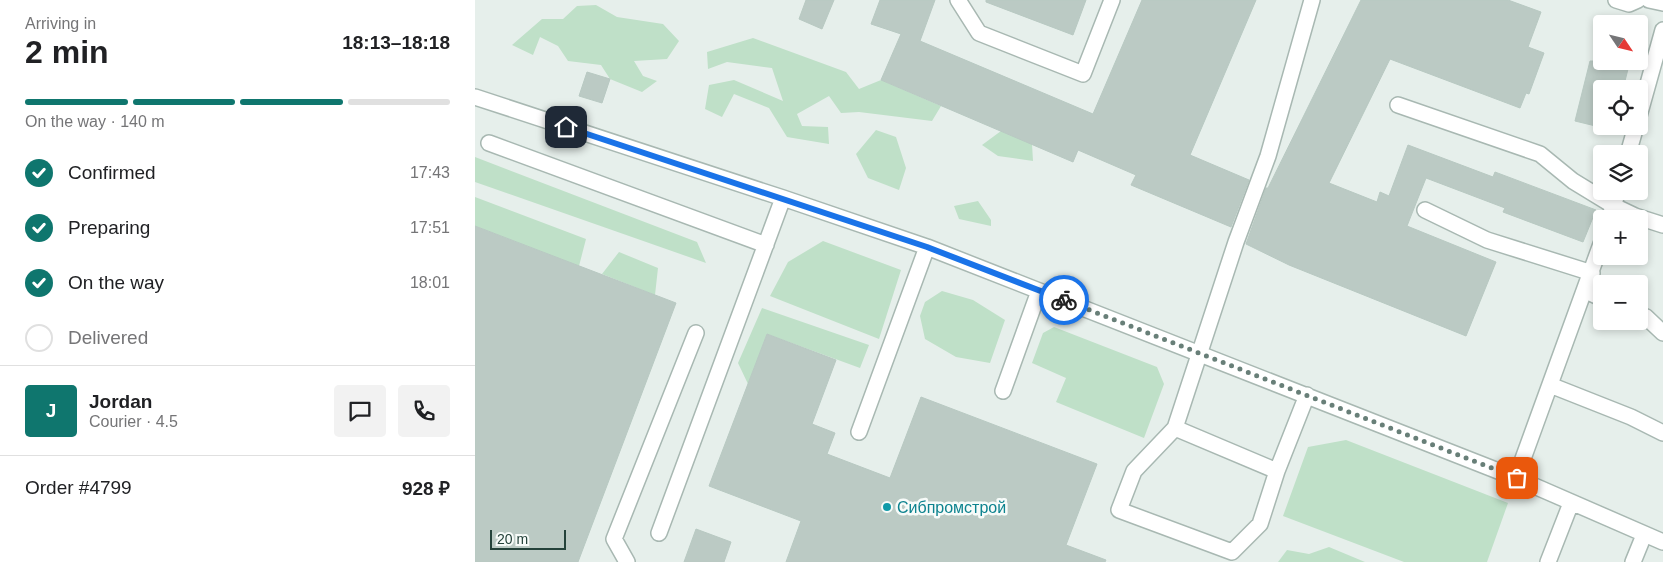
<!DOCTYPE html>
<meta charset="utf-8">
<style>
body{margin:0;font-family:Arial,sans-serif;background:#f2f2f2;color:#202124;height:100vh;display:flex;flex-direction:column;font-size:19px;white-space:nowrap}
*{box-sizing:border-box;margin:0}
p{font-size:16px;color:#757577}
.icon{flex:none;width:28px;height:28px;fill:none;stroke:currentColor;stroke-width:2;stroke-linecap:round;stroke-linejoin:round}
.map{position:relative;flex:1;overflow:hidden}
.side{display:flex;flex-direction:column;background:#fff;width:475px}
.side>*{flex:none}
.needle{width:32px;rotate:125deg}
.controls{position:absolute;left:1118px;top:15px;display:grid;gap:10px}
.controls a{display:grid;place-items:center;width:55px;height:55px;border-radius:5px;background:#fff;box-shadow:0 2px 8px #0003;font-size:25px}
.scale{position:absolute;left:15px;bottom:12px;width:76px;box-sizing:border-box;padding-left:5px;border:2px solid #24423a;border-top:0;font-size:14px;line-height:18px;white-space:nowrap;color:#24423a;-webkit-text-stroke:4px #f7fbf9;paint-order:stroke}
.pin{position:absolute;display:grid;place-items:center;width:42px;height:42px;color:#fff;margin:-21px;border-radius:10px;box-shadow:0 2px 8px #0006}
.courier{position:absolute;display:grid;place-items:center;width:50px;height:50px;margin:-25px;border:4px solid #1a73e8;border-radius:50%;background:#fff;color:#222;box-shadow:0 1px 6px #0007}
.overview em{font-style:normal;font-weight:600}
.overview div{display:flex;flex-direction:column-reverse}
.overview{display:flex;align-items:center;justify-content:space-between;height:85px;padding:0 25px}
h1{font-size:32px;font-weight:600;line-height:38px}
.bar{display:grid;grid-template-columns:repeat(4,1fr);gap:8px 5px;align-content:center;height:60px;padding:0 25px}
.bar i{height:6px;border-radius:4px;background:#e0e0e0}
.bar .selected{background:#0f766e}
.bar p{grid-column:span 4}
.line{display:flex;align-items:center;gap:12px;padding:0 25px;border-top:1px solid #e0e0e0}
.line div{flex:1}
.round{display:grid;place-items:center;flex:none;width:52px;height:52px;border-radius:5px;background:#f2f2f2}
ol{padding:0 25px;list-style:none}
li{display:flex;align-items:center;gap:15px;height:55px}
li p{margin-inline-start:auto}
li .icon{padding:5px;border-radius:50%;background:#0f766e;color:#fff;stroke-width:4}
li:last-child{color:#757577}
li i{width:28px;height:28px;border:2px solid #e0e0e0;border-radius:50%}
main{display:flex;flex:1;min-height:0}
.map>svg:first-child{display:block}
</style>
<main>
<section class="side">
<div class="overview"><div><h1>2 min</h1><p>Arriving in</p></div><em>18:13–18:18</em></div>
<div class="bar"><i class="selected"></i><i class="selected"></i><i class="selected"></i><i></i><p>On the way · 140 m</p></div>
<ol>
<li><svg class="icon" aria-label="check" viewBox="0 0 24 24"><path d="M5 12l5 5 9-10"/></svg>Confirmed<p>17:43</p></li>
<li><svg class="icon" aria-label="check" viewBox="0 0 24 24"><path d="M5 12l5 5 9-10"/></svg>Preparing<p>17:51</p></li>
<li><svg class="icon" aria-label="check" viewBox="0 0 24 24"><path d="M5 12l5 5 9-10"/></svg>On the way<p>18:01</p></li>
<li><i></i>Delivered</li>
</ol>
<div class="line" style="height:90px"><b class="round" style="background:#0f766e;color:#fff">J</b><div><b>Jordan</b><p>Courier · 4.5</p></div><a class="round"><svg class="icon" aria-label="chat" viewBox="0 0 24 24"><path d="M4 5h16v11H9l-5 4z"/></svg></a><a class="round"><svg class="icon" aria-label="phone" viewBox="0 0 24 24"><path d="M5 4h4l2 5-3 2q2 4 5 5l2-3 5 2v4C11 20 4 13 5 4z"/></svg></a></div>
<div class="line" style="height:65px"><div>Order #4799</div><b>928 ₽</b></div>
</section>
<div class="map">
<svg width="1188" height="562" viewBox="0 0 1188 562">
<rect width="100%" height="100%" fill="#e6efeb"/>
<path fill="#bfe0c8" d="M121 5 142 17 188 24 204 41 192 59 159 61 168 76 182 81 167 92 135 79 126 65 93 61 83 46 65 37 58 55 37 45 67 19H88L102 6Z
M278 38 371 72 384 89 406 80 466 106 457 121 384 112 366 113 354 96 322 114 327 126 353 127 354 144 312 137 294 108 259 94 247 117 230 109 234 85 259 80 308 101 297 68 252 62 233 69 232 52Z
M401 130 421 137 431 168 424 190 393 178 381 154Z
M526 131 557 144 558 161 523 156 507 145Z
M0 157 222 242 231 263 0 182Z
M0 197 111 239 104 266 0 226Z
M503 201 516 220V226L484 219 479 206Z
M348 241 426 270 404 339 295 296 313 262Z
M144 252 183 268 180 295 127 274Z
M467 291 498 300 530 320 515 363 481 357 450 339 445 316 450 302Z
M287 308 394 345 385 368 292 334 273 384 263 363Z
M579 327 682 367 689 384 669 438 581 402 591 378 557 363 568 333Z
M871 440 1033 503 1012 562H929L808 516 833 447Z
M854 547 890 562H803L812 550 834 554Z"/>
<path fill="#bbcac4" stroke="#b8c9c2" d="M331 0H359L347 29 324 19Z
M405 0H460L445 41 618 114 667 0H781L715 155 774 180 756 227 656 185 661 175 603 150 598 162 406 80 426 34 396 24Z
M511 0H611L598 35 511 2Z
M886 0H1033L1066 12 1053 47 1069 53 1054 94 1051 93 1045 108 915 59 854 183 902 202 905 192 914 196 933 145 1018 177 1020 172 1121 210 1108 242 1028 212 1030 208 951 178 932 226 1021 262 991 336 814 265 771 244 791 188H793Z
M1115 61H1155L1148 89H1126V126H1138L1137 130 1100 121Z
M112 72 135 79 127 103 104 96Z
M0 226 201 303 103 562H0Z
M292 334 361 360 337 424 360 433 352 454 415 478 446 397 622 464 591 545 631 560 630 562H311L326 521 234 486Z
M221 529 256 542 249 562H209Z"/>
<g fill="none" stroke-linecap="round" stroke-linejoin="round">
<defs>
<path id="minor" d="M483 0 504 33 608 74 637 0
M1141 0 1154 4 1163 0
M1174 0 1188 3
M0 97 308 198 452 247 1041 478 1188 542
M923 105 1065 154 1098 181 1139 206 1160 216 1188 225
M1164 116 1188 30
M14 143 291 245
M1153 154 1161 126
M950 210 1012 240 1117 273
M1134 219 1143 191
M1111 291 1126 298
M1164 314 1171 317 1188 333
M1075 385 1156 417 1188 433
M528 391 564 291
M832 395 802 471 785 524 757 552 644 510 659 471 700 428 761 242 793 156 837 0
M700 428 802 471
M384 432 452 247
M1041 478 1126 244
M184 533 308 198
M152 562 139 539 221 333
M1073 562 1096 503
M1158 562 1169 535"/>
</defs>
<use href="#minor" stroke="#a8b8b2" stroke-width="18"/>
<use href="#minor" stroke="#fff" stroke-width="15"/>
</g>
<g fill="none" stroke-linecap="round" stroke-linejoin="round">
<path stroke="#687f78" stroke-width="5" stroke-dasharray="0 9" d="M589 300 1042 478"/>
<path stroke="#1a73e8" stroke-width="6" d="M91 127 452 247 589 300"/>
</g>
<circle fill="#0f9aa8" stroke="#f7fbf9" stroke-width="2" cx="412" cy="507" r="5"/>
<g text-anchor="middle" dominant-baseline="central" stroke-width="5" stroke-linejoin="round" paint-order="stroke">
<g font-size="16" fill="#0d838f" stroke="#f7fbf9" text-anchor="start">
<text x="422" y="507">Сибпромстрой</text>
</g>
</g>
</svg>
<div class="controls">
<a><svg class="needle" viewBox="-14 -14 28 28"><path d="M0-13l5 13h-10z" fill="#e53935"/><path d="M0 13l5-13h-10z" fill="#757577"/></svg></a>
<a><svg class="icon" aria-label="locate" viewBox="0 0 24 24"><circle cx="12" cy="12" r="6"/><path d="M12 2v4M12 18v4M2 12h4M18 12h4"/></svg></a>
<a><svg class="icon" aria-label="layers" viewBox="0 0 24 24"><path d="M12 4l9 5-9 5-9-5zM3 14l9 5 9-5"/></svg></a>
<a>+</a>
<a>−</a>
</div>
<div class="scale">20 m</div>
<div class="pin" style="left:1042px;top:478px;background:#ea580c"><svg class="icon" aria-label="bag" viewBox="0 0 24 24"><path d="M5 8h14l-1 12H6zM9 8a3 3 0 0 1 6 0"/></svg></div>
<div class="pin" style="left:91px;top:127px;background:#1f2937"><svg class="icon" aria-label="home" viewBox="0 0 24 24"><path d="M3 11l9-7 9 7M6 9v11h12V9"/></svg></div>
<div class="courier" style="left:589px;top:300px"><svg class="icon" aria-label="bike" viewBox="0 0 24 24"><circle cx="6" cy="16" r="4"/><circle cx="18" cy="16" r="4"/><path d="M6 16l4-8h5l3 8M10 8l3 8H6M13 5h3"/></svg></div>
</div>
</main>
